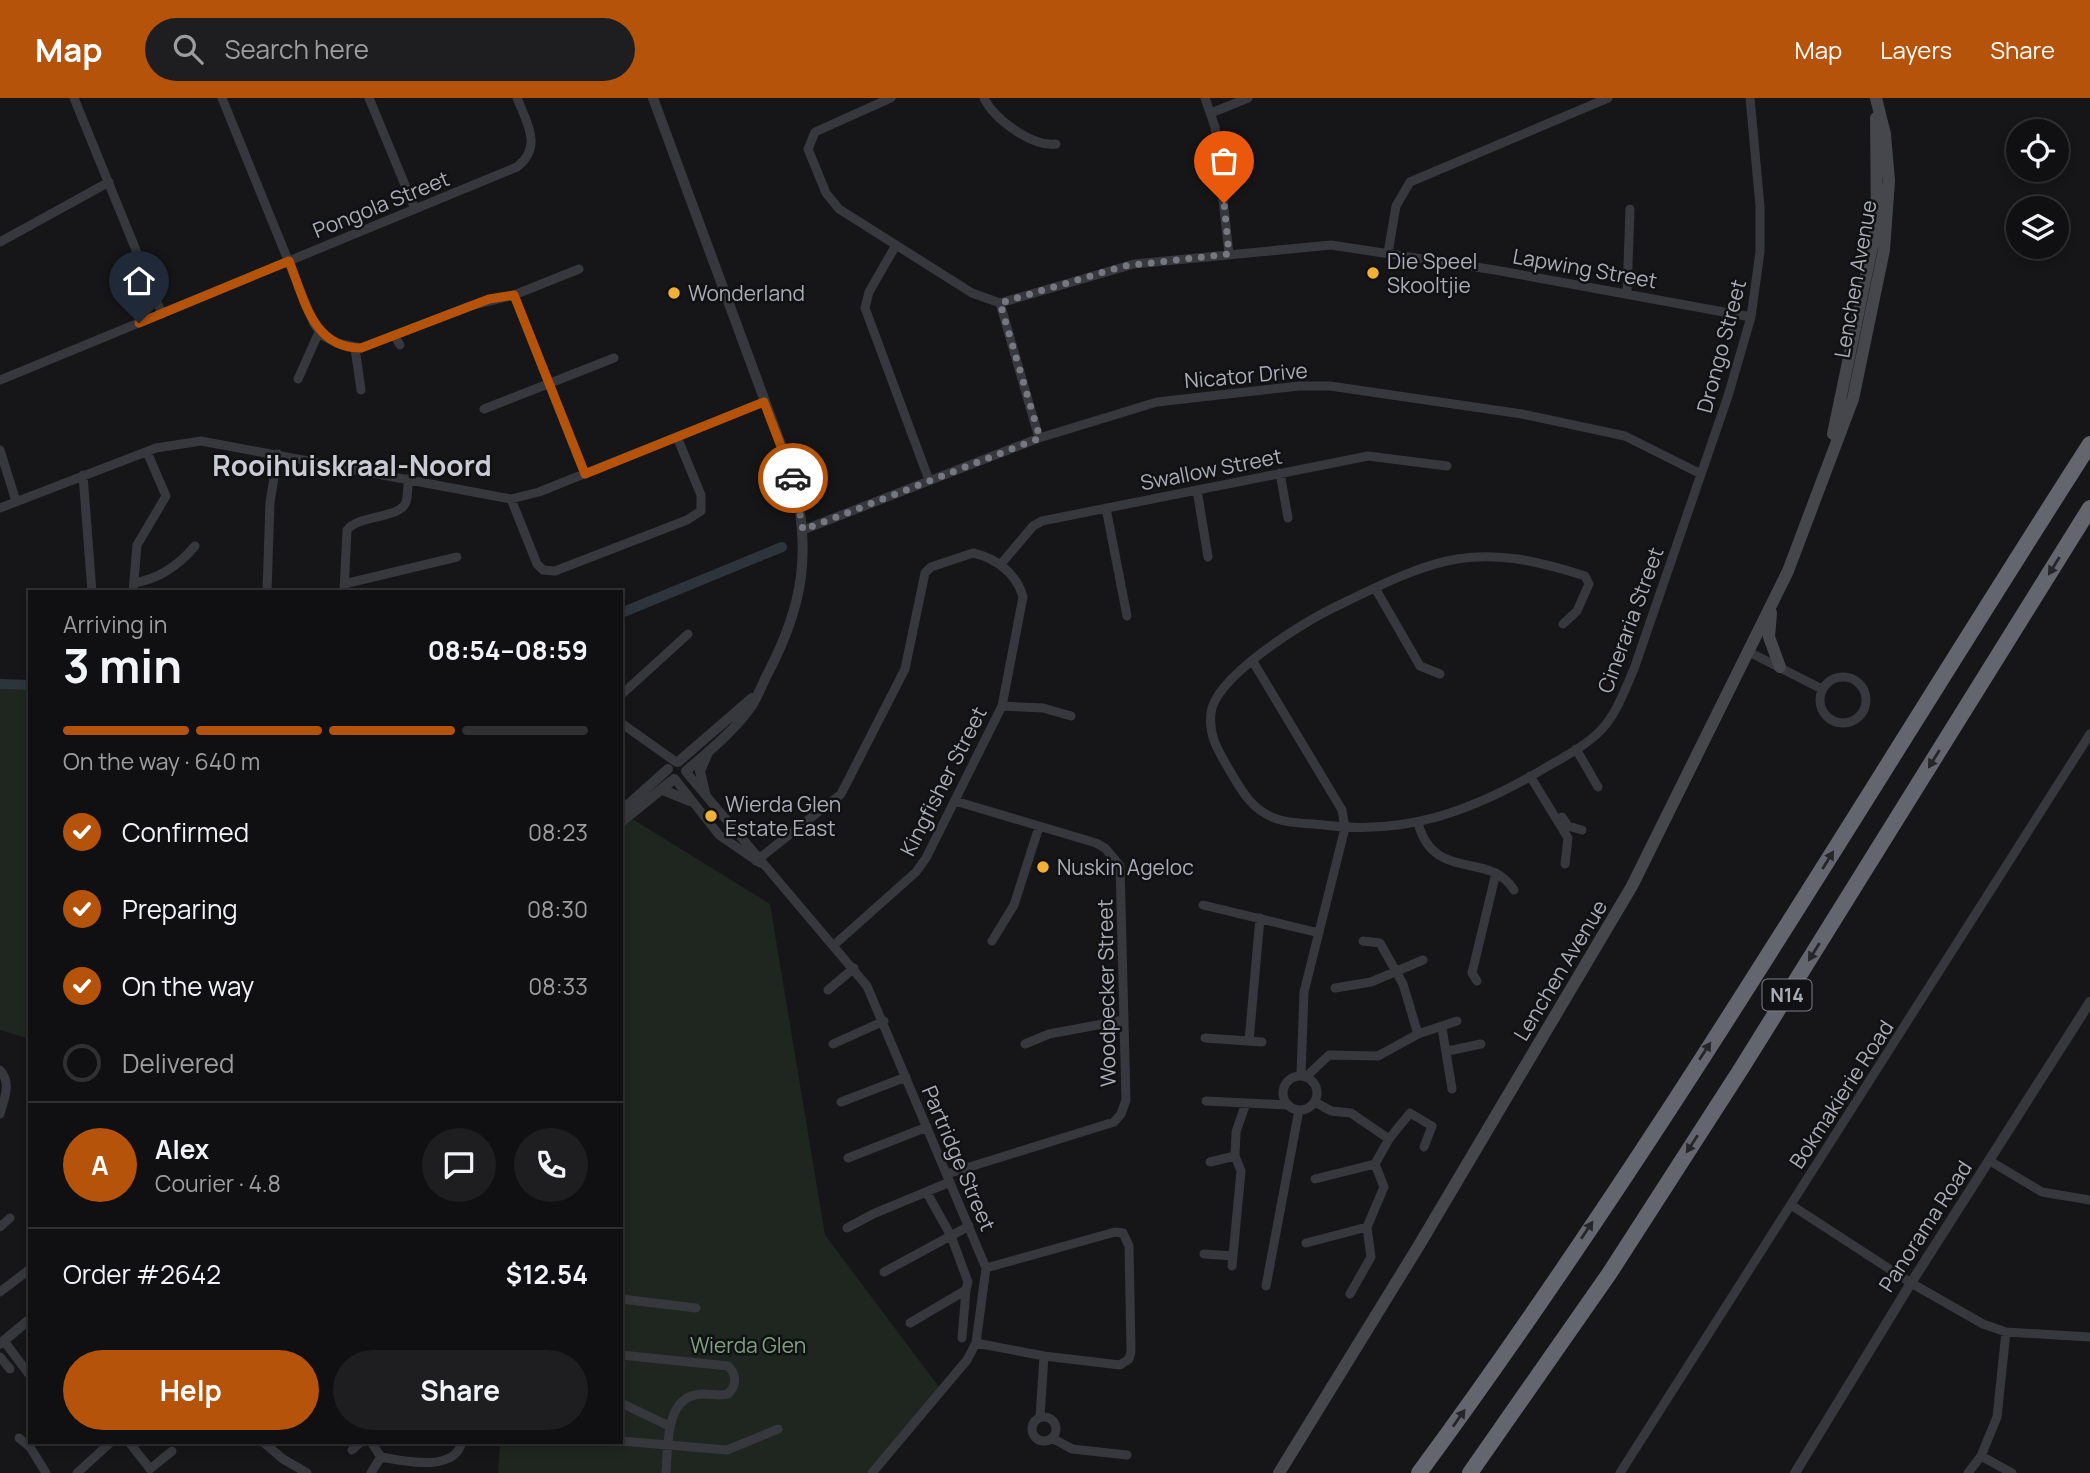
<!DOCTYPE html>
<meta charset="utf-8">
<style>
body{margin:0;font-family:Manrope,sans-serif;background:#1e1e20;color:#f1f3f6;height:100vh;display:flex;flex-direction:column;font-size:26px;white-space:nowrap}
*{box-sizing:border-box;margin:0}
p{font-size:23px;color:#9c9d9f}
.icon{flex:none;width:38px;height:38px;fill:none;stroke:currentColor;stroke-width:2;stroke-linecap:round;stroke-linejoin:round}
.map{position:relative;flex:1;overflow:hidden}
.sheet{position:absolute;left:28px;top:492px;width:595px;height:854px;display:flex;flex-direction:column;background:#101012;border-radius:0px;box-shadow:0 4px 10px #0003,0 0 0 2px #303032}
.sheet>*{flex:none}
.buttons{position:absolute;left:2006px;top:21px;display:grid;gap:14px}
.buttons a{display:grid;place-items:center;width:63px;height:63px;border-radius:50%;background:#101012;box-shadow:0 4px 10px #0003,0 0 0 2px #303032;font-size:35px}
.pin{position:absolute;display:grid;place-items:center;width:60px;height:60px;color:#fff;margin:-72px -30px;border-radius:50% 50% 50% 0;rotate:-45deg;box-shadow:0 0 7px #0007}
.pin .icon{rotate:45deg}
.courier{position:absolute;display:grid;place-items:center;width:70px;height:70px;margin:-35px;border:5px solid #b45309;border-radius:50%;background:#fff;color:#222;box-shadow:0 2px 9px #0007}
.summary em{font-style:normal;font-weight:700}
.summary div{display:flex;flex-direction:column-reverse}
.summary{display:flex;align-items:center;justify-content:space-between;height:119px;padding:0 35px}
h1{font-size:46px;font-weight:700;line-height:52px}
.bar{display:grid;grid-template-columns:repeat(4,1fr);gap:10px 7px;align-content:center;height:84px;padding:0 35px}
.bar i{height:9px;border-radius:5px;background:#303032}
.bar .on{background:#b45309}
.bar p{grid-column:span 4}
.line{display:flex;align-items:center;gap:18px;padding:0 35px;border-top:2px solid #303032}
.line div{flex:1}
.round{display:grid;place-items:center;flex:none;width:74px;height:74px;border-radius:37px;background:#1e1e20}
ol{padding:0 35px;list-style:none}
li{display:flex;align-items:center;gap:21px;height:77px}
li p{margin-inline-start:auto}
li .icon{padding:7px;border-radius:50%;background:#b45309;color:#fff;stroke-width:4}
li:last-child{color:#9c9d9f}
li i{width:38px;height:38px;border:4px solid #303032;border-radius:50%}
.button{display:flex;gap:14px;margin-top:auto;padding:14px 35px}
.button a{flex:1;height:80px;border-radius:42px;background:#b45309;color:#fff;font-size:28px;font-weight:700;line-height:80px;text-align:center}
.button a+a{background:#1e1e20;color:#f1f3f6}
header{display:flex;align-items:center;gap:42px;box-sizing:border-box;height:98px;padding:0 35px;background:#b45309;color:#fff}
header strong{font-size:33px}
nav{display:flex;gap:38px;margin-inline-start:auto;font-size:24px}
.search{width:490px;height:63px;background:#1e1e20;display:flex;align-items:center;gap:18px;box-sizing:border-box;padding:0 24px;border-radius:38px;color:#9c9d9f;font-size:26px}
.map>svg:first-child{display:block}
</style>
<header>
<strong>Map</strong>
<div class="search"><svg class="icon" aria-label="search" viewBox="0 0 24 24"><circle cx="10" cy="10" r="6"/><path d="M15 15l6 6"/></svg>Search here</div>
<nav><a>Map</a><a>Layers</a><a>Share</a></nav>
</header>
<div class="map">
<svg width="2090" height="1375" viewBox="0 0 2090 1375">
<rect width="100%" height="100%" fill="#161618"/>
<path fill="#1e261f" d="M0 587H30V941L0 932Z
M629 719 770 806 825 1137 939 1289 867 1375H498L500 1344H621V725Z"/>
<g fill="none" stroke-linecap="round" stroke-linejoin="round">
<path stroke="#2c353c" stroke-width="10" d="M621 515 782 449
M0 586 30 587"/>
<path stroke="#37383d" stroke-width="9" d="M74 0 162 216
M222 0 314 226 323 238 337 245 361 250 470 208 514 197 579 171
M369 0 415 111
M891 0 815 34 808 51 826 95 839 111 972 195 1000 205 1039 340
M984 0C994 21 1032 49 1056 46
M1205 0 1215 29 1229 156
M1211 15 1248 0
M0 144 109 84
M896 147 869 194 865 210 929 382
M1388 155 1396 108 1410 84 1608 0
M1627 195 1630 111
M514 197 585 376
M1000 205 1134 166 1331 147 1495 172 1751 219
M394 237 400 247
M355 250 361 292
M298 281 319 234
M0 282 517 69C543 49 527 25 517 0
M484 311 614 260
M0 352 16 403
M1280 375 1288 420
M83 377 92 494
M1197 392 1208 459
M511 401 537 466 543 472 555 473 687 422 701 413V397L677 339
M0 410 156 350 201 343 511 401 539 394 764 304
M1106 410 1127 518
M803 432 1039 340 1157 304 1299 288H1330L1522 316 1625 338 1701 376
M1001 466 1033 428 1042 423 1368 358 1447 368
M134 485C159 481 179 467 195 448
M344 486 457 459
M1375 490 1420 568 1440 576
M133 494 137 447 166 398 147 354
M267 494 270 404 278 356
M344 494 347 432C360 416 400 421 406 404 408 397 408 388 408 381
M1563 526 1577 513 1589 486 1585 478C1471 441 1436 460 1333 510 1302 525 1215 579 1211 615 1208 638 1219 654 1230 673 1242 694 1253 713 1277 721 1291 726 1309 725 1324 727 1406 738 1475 712 1545 670 1564 659 1586 648 1602 631 1617 615 1625 591 1634 571L1728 298 1751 219 1760 154V108L1750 0
M1747 553 1822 591
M1252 562 1342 712 1345 730 1304 894 1301 977
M1820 602a23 23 0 1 1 46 0a23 23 0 1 1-46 0Z
M621 597 688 536
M1002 608 1043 610 1071 618
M621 625 676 664
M1576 651 1598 689
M686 674 867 888 986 1170 976 1245 967 1262 872 1375
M1530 678 1568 740 1565 766
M675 681 719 737 760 765
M1562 719 1568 728 1582 732
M1418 725C1434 785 1489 752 1514 792
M756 763 841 696 905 571 925 475 931 469 973 455C996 460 1017 476 1023 499L1002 608 926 760 916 774 834 847
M1203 807 1319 835
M992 843 1014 807 1039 729
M1363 843 1380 845 1403 886 1418 936
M1477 883 1472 875 1496 775
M1335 890 1371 884 1423 862
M828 892 854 870
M1442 930 1452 991
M1205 940 1262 944
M1249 943 1260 820
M833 946 884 923
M1025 946 1049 936 1124 922
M1448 953 1481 946
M0 972C12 985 4 1001 0 1016
M1283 995a17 17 0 1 1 34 0a17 17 0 1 1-34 0Z
M1307 978 1329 957 1378 958 1418 936 1457 923
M1206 1003 1288 1007
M841 1004 906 979
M1315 1004 1331 1013 1351 1015 1389 1041 1375 1066 1384 1089 1367 1129 1371 1159 1350 1196
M1389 1041 1410 1015 1432 1028 1424 1049
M848 1060 927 1029
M1990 1063 2042 1094 2090 1102
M1210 1064 1235 1058
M947 1076 1114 1024 1121 1016 1126 1002 1120 768 1105 750 1096 745 955 703
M1315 1081 1375 1066
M1791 1107 1911 1185 1983 1226 2006 1234 2090 1239
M0 1129 10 1120
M847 1130 873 1116 950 1084
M1306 1145 1367 1129
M1204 1156 1233 1158
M1232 1168 1241 1073 1235 1058 1236 1034 1246 1005
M884 1174 969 1128
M1266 1188 1299 1012
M0 1194 30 1171
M621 1201 696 1210
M910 1225 966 1192 968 1184 951 1138 927 1095
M2006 1234 1997 1319 1981 1358 2012 1375
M962 1240 966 1192
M4 1243 28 1275
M976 1245 1044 1258 1120 1267 1129 1261 1131 1254 1129 1148 1123 1135 1115 1134 986 1170
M621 1257 728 1268C737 1277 737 1287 728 1296 718 1299 706 1294 695 1297 665 1303 668 1352 666 1375
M0 1259 10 1271
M621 1305 669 1328
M1040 1319 1044 1258
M1032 1331a12 12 0 1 1 24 0a12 12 0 1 1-24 0Z
M19 1340 30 1349 46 1375
M1052 1340 1072 1351 1127 1357
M621 1343 727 1352 778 1331
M129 1344 150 1371 172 1353
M263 1344 283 1361 307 1375
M371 1344 381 1359C405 1363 454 1375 462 1344
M352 1352 361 1344
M77 1375 111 1344
M371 1375 381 1359
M1620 1375 2090 636
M1968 1375 1981 1358"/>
<path stroke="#37383d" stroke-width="10" d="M653 0 793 379C812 454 803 508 768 575 762 586 758 599 751 609 734 633 708 654 686 673
M678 664 752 600
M663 692 690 703
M705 695 700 673 707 657
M621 713 668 671
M621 724 674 681
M0 1246 30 1221
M1795 1375 1911 1185 2090 904"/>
<path stroke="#45474d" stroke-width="12" d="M1833 336 1877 125 1876 20
M1771 515 1769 539 1780 569
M1279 1375 1418 1149 1632 788 1788 473 1853 301 1884 152 1889 83 1885 36 1876 0"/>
<path stroke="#63666e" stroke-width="16" d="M1419 1375C1662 1045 1869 690 2090 346
M1470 1375 1609 1176 1741 971 2090 410"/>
</g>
<defs><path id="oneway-solid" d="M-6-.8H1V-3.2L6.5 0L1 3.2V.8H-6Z" transform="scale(1.75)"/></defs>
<g fill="#26262a">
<use href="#oneway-solid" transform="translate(2054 468) rotate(122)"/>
<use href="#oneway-solid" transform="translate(1934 661) rotate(122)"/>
<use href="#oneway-solid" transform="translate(1828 762) rotate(-58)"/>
<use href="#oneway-solid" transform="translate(1814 854) rotate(122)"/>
<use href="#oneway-solid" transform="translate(1705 953) rotate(-57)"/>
<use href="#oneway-solid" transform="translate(1692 1046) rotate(123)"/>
<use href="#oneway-solid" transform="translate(1587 1132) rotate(-56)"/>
<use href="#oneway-solid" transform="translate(1459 1320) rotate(-55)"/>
</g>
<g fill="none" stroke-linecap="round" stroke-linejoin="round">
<path stroke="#757880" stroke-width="7" stroke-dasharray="0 12.6" d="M793 380 803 432 1040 340 1000 205 1124 168 1229 156 1224 105"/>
<path stroke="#b45309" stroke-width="9" d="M139 225 289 163C304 200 312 250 361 250L489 201 514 197 585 376 764 304 793 380"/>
</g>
<g fill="#f2b134" stroke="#111113" stroke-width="2.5">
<circle cx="1373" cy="175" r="7"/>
<circle cx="674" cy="195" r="7"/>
<circle cx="711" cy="718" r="7"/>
<circle cx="1043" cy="769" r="7"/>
</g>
<g text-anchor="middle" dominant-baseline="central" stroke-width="5" stroke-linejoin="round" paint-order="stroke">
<rect fill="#111113" stroke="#7b7e86" stroke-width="2" x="1762.5" y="881.5" width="49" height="31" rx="5"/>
<g font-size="19" font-weight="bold" fill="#a8adb8">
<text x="1787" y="897">N14</text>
</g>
<g font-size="21" fill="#a8adb8" stroke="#111113">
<text transform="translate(381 106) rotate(-22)">Pongola Street</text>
<text transform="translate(1585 170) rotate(10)">Lapwing Street</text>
<text transform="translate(1855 181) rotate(-80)">Lenchen Avenue</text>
<text transform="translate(1721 248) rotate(-75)">Drongo Street</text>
<text transform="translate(1246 277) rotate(-5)">Nicator Drive</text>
<text transform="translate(1211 371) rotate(-11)">Swallow Street</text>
<text transform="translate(1630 522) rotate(-70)">Cineraria Street</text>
<text transform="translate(943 683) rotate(-63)">Kingfisher Street</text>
<text transform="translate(1560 872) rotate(-59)">Lenchen Avenue</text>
<text transform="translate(1106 895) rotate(-91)">Woodpecker Street</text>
<text transform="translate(1841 996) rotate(-57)">Bokmakierie Road</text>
<text transform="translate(959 1060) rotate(67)">Partridge Street</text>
<text transform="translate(1925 1128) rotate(-57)">Panorama Road</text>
</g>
<g font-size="21" fill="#a8adb8" stroke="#111113" text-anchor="start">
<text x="1387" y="163">Die Speel<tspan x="1387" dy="24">Skooltjie</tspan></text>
<text x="688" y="195">Wonderland</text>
<text x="725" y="706">Wierda Glen<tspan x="725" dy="24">Estate East</tspan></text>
<text x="1057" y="769">Nuskin Ageloc</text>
</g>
<g font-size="21" fill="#7fa381" stroke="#111113">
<text x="748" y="1247">Wierda Glen</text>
</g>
<g font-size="28" font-weight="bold" fill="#c9ccd4" stroke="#111113">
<text x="352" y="367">Rooihuiskraal-Noord</text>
</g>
</g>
</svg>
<div class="buttons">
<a><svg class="icon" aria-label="locate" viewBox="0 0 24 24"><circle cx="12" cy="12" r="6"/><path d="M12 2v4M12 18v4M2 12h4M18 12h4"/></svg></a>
<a><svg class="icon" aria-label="layers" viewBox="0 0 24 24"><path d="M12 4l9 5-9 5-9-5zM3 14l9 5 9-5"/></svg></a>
</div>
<div class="pin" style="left:1224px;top:105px;background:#ea580c"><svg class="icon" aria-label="bag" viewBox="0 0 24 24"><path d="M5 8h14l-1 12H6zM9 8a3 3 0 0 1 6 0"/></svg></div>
<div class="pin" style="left:139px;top:225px;background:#1f2937"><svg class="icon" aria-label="home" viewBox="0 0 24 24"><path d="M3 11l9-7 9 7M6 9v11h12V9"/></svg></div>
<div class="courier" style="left:793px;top:380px"><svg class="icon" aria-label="car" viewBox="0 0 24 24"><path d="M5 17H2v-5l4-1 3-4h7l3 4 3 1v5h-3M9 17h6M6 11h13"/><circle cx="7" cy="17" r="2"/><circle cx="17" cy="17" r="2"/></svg></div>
<section class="sheet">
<div class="summary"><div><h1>3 min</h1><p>Arriving in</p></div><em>08:54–08:59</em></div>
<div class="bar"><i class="on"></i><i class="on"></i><i class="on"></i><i></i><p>On the way · 640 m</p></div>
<ol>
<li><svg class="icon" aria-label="check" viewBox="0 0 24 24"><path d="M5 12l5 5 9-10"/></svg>Confirmed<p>08:23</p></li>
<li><svg class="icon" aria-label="check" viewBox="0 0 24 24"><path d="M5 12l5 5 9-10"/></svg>Preparing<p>08:30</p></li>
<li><svg class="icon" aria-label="check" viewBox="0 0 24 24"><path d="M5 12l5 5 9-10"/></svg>On the way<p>08:33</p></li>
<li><i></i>Delivered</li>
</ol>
<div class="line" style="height:126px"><b class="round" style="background:#b45309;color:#fff">A</b><div><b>Alex</b><p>Courier · 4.8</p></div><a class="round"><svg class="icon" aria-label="chat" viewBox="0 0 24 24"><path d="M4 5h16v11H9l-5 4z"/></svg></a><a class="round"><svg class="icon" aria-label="phone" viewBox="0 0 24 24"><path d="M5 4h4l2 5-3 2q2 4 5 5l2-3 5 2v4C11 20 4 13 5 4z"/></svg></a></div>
<div class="line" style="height:91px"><div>Order #2642</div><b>$12.54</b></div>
<div class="button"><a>Help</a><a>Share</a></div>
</section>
</div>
